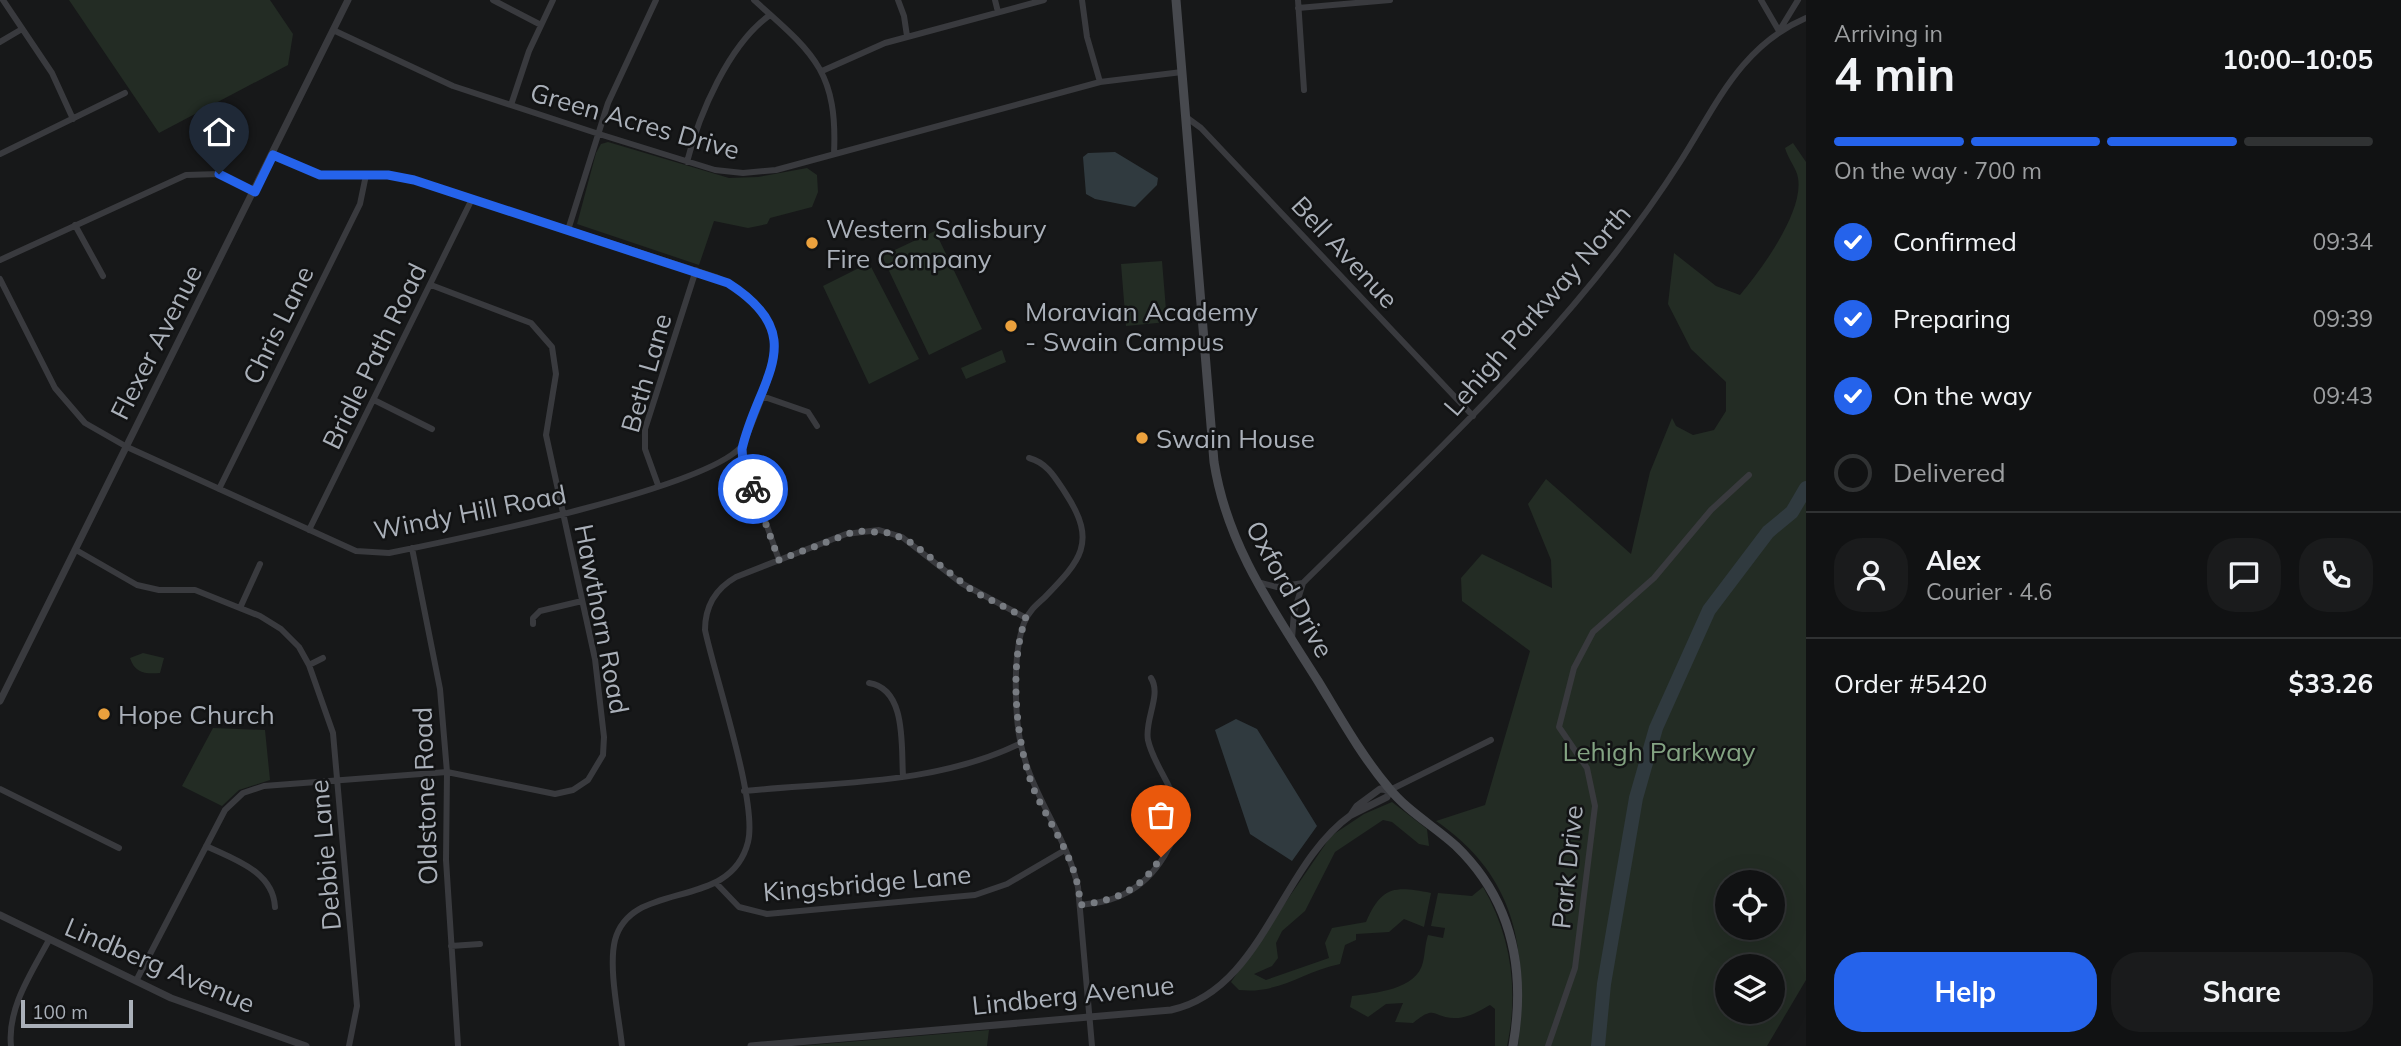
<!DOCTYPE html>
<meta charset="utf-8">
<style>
body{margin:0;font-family:Mulish,sans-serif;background:#1a1b1c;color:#f1f3f6;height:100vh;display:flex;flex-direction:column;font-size:26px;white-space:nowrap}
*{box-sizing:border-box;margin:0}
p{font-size:23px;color:#9c9ea0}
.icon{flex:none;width:38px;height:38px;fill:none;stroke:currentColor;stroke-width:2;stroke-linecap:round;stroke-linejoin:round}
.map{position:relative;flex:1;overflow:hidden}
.sheet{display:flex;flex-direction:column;background:#111213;width:595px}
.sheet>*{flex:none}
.controls{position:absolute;left:1715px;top:870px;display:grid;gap:14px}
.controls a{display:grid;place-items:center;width:70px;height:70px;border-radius:50%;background:#111213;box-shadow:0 7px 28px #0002,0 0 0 2px #303233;font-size:35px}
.scale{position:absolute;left:21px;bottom:18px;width:112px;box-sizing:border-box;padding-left:7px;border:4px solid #aab0b9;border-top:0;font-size:19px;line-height:24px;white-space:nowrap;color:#aab0b9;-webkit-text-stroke:5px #121314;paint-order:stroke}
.pin{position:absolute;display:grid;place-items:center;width:60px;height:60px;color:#fff;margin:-72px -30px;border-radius:50% 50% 50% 0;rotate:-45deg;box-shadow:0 0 7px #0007}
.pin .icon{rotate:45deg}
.courier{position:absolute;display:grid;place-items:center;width:70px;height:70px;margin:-35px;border:5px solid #2563eb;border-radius:50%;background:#fff;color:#222;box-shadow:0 2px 9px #0007}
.overview em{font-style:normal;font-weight:700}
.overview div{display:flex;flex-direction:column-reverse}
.overview{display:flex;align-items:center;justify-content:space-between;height:119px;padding:0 28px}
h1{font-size:46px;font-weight:700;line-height:52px}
.bar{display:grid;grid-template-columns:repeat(4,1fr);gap:10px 7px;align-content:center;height:84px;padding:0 28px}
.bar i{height:9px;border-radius:5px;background:#303233}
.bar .current{background:#2563eb}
.bar p{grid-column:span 4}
.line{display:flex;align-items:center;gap:18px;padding:0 28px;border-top:2px solid #303233}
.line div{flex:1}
.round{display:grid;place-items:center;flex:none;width:74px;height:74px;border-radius:28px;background:#1a1b1c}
ol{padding:0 28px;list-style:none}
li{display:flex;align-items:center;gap:21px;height:77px}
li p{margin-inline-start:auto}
li .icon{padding:7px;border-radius:50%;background:#2563eb;color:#fff;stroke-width:4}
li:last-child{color:#9c9ea0}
li i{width:38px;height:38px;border:4px solid #303233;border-radius:50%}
.cta{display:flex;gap:14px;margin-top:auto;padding:14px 28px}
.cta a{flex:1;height:80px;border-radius:28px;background:#2563eb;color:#fff;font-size:28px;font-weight:700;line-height:80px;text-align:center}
.cta a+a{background:#1a1b1c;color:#f1f3f6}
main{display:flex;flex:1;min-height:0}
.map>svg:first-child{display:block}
</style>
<main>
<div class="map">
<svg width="1806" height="1046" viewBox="0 0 1806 1046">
<rect width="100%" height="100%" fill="#171819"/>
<path fill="#232c24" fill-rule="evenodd" d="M69 0H270L293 34 288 65 159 133Z
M608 142 729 178 758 177 807 168 817 175 818 192 812 207 770 218 767 224 748 228 714 221 699 265 577 224 596 153 601 144Z
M1793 143 1806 162V980L1767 1046H1518C1527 953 1520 879 1436 821L1485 805 1530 651 1462 601 1461 578 1482 554 1552 588 1551 560 1528 504 1546 479 1631 554 1650 472 1672 418 1676 426 1693 435 1714 430 1726 411V382L1691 349 1668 304 1674 253 1716 286 1740 295C1761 270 1804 212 1798 178 1797 169 1788 159 1785 148ZM1727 882H1773V928H1727ZM1727 966H1773V1012H1727Z
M935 231 982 329 929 355 882 256Z
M1162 261 1167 322 1126 326 1121 264Z
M869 263 919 359 869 384 823 286Z
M1002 350 1006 362 966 379 961 368Z
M143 653 164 658 160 673C144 674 135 673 130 658Z
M213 728 265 730 270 780 239 790 222 806 182 786Z
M1392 802 1427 829 1429 846 1419 844 1392 822 1383 820 1335 852 1305 911 1282 931 1276 943 1278 958 1272 966 1254 974 1266 980 1329 958 1325 943 1332 928 1366 922C1382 886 1394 886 1431 893L1424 927 1404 919 1389 932 1356 934V940L1345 945 1340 964C1301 972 1281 994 1239 990L1231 982 1331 836 1364 814Z
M1483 887C1511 935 1519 991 1507 1046H1495V1009L1490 1005C1479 1011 1467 1019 1453 1018 1432 1017 1436 1004 1413 1023L1395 1022 1403 1003 1386 1004 1368 1017 1350 1007 1352 996C1374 993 1417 990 1423 962 1425 954 1425 944 1428 935L1443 938 1445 928 1431 926 1438 893 1472 896Z
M989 1030 987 1046H800Z"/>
<path fill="#303a3f" d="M1115 152 1158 178 1157 185 1135 207 1095 199 1086 194 1083 157 1088 153Z
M1236 719 1257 729 1317 826 1292 861 1250 834 1215 730Z"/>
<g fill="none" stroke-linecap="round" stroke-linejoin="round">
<path stroke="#303a3f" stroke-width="14" d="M1598 1046 1604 984 1636 798 1656 728 1709 610 1768 532 1792 512 1806 488"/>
<path stroke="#393a3e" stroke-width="6" d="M3 0 52 73 73 119
M493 0 541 25
M754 0C812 52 838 70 834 154
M898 0 904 16 907 36
M995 0 998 12
M1082 0 1087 37 1100 82
M1298 0 1304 90
M1761 0 1779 31
M1298 8 1390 0
M333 30 453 86 599 134 715 170 743 173 776 170 1100 82 1182 72
M1779 31 1798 0
M0 42 22 29
M822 71 885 43 1044 0
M511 105 529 51 553 0
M1186 117 1201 128 1473 416
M0 154 125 93
M273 155 320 175H388L414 180 716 277C805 319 771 373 744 443L742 455 779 560
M687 162C699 114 729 44 770 15
M75 225 103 276
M568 230 608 103 656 0
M0 260 186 175 219 174 255 192
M0 279 55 388 85 423 127 447 356 551 389 553C449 541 717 487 744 443
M762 396 808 412 817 426
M374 400 432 429
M1029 458C1048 463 1056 479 1066 494 1098 543 1080 561 1044 598 1036 605 1028 612 1024 623 1014 650 1015 689 1017 718 1022 788 1064 826 1078 887L1092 1046
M658 485 645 449V429L696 270
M219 489 360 204 366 175
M309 530 472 199
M412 548 440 689 447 772 446 860 458 1046
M76 550 137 585 159 590H195L260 616 281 629 299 647 309 665 333 733 357 1006 349 1046
M1257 582 1277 587 1303 583C1437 451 1578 322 1680 162 1716 106 1740 46 1806 18
M240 608 260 564
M533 624V618L540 611 582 601
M1292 639 1294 612 1303 583
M309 665 323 658
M869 683C907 689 901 747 903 776
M0 789 119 848
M1390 790 1491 740
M744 791C836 782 936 785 1021 743
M206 846C233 859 273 871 275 907
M716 883 739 907 767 914 975 895 1007 884 1065 850
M1080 905C1096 903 1112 901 1126 893 1154 879 1184 837 1176 804 1170 782 1153 763 1148 740 1144 720 1162 695 1151 678
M451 946 480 944
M136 981 225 810 243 793 264 786 447 772 555 794 573 790 588 780 603 755 604 737 595 659 546 435 556 374 552 347 531 323 431 285
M11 1046C7 1008 32 972 49 940
M622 1046C619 1017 608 968 615 940 632 878 730 913 748 842 758 803 715 677 705 630 705 606 715 589 736 577L846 534 879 530 902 537 961 583 1026 618
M1548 1046 1575 968 1595 806 1587 768 1559 727 1574 668 1593 632 1654 578 1711 510 1749 475"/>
<path stroke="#393a3e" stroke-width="7" d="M0 701 348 0
M1380 789 1390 790 1387 797 1351 815 1357 806Z
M0 915 171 998 306 1046
M751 1046 1171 1010C1263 990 1280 865 1351 815"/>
<path stroke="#47494e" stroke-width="9" d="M1176 0 1214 462C1227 546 1274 611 1318 681 1340 717 1361 755 1388 787 1407 811 1434 826 1456 846 1513 901 1526 971 1513 1046"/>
</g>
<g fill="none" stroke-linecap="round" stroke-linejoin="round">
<path stroke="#777b81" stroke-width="7" stroke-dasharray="0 12.6" d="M753 489 779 560 856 531 891 533 912 543 973 591 1026 618C1008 663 1016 749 1035 792 1052 829 1079 863 1080 905 1117 900 1141 890 1161 857"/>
<path stroke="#2563eb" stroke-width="9" d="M219 174 255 192 273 155 320 175H388L414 180 728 283C813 337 758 379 742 449L743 463 753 489"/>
</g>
<g fill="#eba13d" stroke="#121314" stroke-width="2.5">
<circle cx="812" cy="243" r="7"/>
<circle cx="1011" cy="326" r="7"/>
<circle cx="1142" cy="438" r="7"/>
<circle cx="104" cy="714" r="7"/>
</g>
<g text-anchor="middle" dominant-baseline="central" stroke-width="5" stroke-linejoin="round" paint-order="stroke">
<g font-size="26" fill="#aab0b9" stroke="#121314">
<text transform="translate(635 121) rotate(16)">Green Acres Drive</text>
<text transform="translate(1345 252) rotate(47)">Bell Avenue</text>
<text transform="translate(1537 310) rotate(-49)">Lehigh Parkway North</text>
<text transform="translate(278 325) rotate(-64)">Chris Lane</text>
<text transform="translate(156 342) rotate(-63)">Flexer Avenue</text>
<text transform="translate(374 356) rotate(-64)">Bridle Path Road</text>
<text transform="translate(646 373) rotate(-74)">Beth Lane</text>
<text transform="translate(470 512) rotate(-11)">Windy Hill Road</text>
<text transform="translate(1290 589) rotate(61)">Oxford Drive</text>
<text transform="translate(602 619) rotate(79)">Hawthorn Road</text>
<text transform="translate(425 796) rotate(-92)">Oldstone Road</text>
<text transform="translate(325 855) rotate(-95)">Debbie Lane</text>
<text transform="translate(1567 867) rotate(-84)">Park Drive</text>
<text transform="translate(867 883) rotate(-5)">Kingsbridge Lane</text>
<text transform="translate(160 965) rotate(23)">Lindberg Avenue</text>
<text transform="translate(1073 995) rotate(-6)">Lindberg Avenue</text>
</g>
<g font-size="26" fill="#aab0b9" stroke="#121314" text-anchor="start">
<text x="826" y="228">Western Salisbury<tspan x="826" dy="30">Fire Company</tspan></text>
<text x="1025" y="311">Moravian Academy<tspan x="1025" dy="30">- Swain Campus</tspan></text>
<text x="1156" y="438">Swain House</text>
<text x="118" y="714">Hope Church</text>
</g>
<g font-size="26" fill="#83a382" stroke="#121314">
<text x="1659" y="751">Lehigh Parkway</text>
</g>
</g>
</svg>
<div class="controls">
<a><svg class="icon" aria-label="locate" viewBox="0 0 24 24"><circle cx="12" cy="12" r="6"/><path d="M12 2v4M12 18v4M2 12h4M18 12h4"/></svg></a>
<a><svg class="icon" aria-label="layers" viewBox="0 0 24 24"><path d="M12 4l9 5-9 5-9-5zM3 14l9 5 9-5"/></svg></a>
</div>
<div class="scale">100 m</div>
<div class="pin" style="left:1161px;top:857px;background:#ea580c"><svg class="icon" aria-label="bag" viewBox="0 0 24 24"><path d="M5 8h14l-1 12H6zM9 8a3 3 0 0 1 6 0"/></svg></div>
<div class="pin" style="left:219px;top:174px;background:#1f2937"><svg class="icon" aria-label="home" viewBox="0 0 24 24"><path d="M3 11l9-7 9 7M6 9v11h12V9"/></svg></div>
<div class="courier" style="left:753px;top:489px"><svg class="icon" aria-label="bike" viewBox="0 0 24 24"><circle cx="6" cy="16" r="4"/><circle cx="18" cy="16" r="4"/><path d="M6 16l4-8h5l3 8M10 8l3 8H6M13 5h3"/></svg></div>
</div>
<section class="sheet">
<div class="overview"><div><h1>4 min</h1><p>Arriving in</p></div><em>10:00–10:05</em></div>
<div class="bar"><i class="current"></i><i class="current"></i><i class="current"></i><i></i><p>On the way · 700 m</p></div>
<ol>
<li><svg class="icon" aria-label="check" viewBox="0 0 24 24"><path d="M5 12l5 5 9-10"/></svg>Confirmed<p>09:34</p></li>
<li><svg class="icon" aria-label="check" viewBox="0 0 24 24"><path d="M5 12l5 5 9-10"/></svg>Preparing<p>09:39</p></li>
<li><svg class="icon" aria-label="check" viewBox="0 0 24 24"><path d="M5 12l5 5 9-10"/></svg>On the way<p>09:43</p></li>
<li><i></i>Delivered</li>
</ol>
<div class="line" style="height:126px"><a class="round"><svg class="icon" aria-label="person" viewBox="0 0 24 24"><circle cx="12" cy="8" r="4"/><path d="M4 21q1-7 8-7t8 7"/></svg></a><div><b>Alex</b><p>Courier · 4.6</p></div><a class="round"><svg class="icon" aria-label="chat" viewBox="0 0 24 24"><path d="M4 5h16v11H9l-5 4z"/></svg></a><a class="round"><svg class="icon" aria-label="phone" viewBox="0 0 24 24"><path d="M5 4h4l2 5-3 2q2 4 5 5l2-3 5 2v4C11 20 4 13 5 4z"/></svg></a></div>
<div class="line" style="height:91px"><div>Order #5420</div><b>$33.26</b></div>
<div class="cta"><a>Help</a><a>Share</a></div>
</section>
</main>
